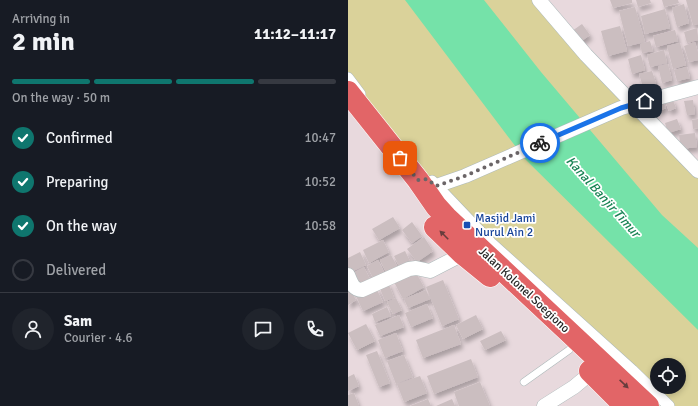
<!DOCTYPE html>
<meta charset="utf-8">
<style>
body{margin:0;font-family:Signika,sans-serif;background:#20242c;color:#f1f3f6;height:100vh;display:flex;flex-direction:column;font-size:15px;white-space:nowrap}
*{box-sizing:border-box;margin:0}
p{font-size:13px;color:#9ea1a6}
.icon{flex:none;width:22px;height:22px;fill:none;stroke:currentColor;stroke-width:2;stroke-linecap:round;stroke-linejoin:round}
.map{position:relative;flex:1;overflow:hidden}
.drawer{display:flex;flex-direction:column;background:#171b24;width:348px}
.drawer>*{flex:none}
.fabs{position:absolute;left:302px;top:358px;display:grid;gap:8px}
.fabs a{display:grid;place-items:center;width:36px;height:36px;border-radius:50%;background:#171b24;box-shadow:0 2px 6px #0003;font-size:20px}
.pin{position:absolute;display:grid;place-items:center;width:34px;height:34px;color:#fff;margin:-17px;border-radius:8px;box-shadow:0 2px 6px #0006}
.courier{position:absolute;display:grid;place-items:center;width:40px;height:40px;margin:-20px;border:3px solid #1a73e8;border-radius:50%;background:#fff;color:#222;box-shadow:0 1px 5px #0007}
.head em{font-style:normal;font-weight:800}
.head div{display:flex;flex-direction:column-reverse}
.head{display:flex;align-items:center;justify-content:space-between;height:68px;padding:0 12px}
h1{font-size:26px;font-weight:800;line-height:30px}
.bar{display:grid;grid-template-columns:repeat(4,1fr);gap:6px 4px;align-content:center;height:48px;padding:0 12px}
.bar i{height:5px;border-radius:3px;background:#363941}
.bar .selected{background:#0f766e}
.bar p{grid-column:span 4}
.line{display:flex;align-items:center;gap:10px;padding:0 12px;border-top:1px solid #363941}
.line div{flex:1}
.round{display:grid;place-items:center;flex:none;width:42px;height:42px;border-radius:21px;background:#20242c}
ol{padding:0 12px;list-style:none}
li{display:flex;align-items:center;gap:12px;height:44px}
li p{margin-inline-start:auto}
li .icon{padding:4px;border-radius:50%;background:#0f766e;color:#fff;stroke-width:4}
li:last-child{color:#9ea1a6}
li i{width:22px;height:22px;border:2px solid #363941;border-radius:50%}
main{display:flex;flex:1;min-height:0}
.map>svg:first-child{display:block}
</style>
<main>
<section class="drawer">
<div class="head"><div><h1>2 min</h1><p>Arriving in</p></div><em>11:12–11:17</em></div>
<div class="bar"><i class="selected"></i><i class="selected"></i><i class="selected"></i><i></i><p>On the way · 50 m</p></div>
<ol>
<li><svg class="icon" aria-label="check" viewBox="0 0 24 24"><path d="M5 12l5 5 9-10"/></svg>Confirmed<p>10:47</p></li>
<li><svg class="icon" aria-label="check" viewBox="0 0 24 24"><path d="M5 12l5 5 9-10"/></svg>Preparing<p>10:52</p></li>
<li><svg class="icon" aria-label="check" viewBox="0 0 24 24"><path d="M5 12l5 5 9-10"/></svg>On the way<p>10:58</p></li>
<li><i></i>Delivered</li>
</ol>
<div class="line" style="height:72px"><a class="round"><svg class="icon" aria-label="person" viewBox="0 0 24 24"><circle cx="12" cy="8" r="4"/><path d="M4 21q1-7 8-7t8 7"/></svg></a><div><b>Sam</b><p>Courier · 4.6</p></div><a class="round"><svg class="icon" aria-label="chat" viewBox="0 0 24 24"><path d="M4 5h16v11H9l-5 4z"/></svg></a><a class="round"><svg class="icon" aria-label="phone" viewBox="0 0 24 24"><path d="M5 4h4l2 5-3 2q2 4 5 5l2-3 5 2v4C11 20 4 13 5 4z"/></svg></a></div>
</section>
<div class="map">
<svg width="350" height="406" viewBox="0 0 350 406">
<defs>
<filter id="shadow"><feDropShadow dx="2.5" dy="4.5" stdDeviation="2" flood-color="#0004"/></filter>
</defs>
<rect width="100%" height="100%" fill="#e8d9dd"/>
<path fill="#dad29a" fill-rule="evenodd" d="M0 0H197L350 171V406H300L0 92ZM309 365H331V387H309Z"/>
<path fill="#75e2a9" d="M57 0H136L193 72 314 215 350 248V330L177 159Z"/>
<path fill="#cbbec0" filter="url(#shadow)" d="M262 0H284V3L265 8Z
M288 0H302L303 3 290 7Z
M314 0H330L331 3 316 7Z
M338 0H350V24L345 25Z
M336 4 341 23 329 27 324 8Z
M287 7 297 42 280 46 271 11Z
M317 9 322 28 297 34 293 16Z
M234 24 242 35 232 42 224 31Z
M272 26 279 51 260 56 253 31Z
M349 28 350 40 339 43 336 32Z
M327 30 330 41 308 47 305 36Z
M302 41 305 51 294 53 292 44Z
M347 42 350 53V60L341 62 336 46Z
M332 43 338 65 325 69 319 46Z
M316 50 319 63 302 67 299 55Z
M293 55 297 70 284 74 280 59Z
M320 64 324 80 314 83 310 66Z
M339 67 342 78 329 81 326 70Z
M304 71 308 83 295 87 291 74Z
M314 97 318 108 311 111 307 100Z
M324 98 328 108 321 111 317 101Z
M345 100 347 114 339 115 336 101Z
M329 119 333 129 320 133 317 123Z
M350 119V128L345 129 344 120Z
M347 133 349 147 333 149 331 135Z
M45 217 52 228 31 240 24 229Z
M64 222 74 236 64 243 54 230Z
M76 237 85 251 69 262 59 249Z
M35 240 41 252 21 263 15 250Z
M57 251 63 263 52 268 46 256Z
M12 252 18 265 1 273 0 271V258Z
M43 255 50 268 39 274 32 260Z
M30 260 36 272 25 278 19 266Z
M16 267 22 279 9 285 3 274Z
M67 271 76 287 55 299 46 282Z
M95 280 111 319 94 326 78 287Z
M40 282 46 298 37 301 31 286Z
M0 286 8 300 0 305Z
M28 288 35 302 15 311 8 296Z
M78 290 82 299 60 308 56 299Z
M48 298 54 310 45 314 39 302Z
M79 304 85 318 63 327 57 313Z
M39 307 43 316 27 322 24 314Z
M51 315 56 327 32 336 27 325Z
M128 315 135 329 115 339 108 325Z
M18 324 27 341 9 350 0 333Z
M106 325 113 344 75 358 68 340Z
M153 331 158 340 137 350 132 341Z
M48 333 55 351 37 358 30 340Z
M29 351 42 383 31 387 18 355Z
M56 355 65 377 48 384 39 361Z
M123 359 130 377 86 394 79 376Z
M6 374 11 386 0 391V377Z
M72 376 79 393 56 402 49 384Z
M132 382 142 406H111L106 392Z
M6 393 11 406H0V395Z
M80 399 83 406H62Z
M104 399 107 406H88Z"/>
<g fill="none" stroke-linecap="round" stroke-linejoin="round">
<defs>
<path id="service" d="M176 382 221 350"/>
<path id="pedestrian" d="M0 78 12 94
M84 181 143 243 284 370 321 406"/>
<path id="minor" d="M191 0 238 55 350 171
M88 186 117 176 273 108 350 87
M0 275C3 282 5 290 14 290L61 269 68 268 82 271 115 254
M196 406 226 387 250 367"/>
<path id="primary" d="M0 92 70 180 88 206 98 217 300 406
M87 227 115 254 142 276
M242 371 277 406"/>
</defs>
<use href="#service" stroke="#adb9ba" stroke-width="8"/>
<use href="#pedestrian" stroke="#adb9ba" stroke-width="12"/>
<use href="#minor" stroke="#adb9ba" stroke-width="15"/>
<use href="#primary" stroke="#fff" stroke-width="23"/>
<use href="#service" stroke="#fff" stroke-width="7"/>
<use href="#pedestrian" stroke="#fff" stroke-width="11"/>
<use href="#minor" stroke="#fff" stroke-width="14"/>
<use href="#primary" stroke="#e26567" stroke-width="22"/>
</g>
<defs><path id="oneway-solid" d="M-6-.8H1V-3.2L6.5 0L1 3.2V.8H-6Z"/></defs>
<g fill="#683d3d">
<use href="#oneway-solid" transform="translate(96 235) rotate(-135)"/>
<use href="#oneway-solid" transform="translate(276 384) rotate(43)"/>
</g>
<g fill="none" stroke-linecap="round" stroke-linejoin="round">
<path stroke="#6b6567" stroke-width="4" stroke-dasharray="0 7.2" d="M52 158 70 180 79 179 88 186 117 176 192 143"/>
<path stroke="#1a73e8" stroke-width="5" d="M192 143 273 108 297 101"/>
</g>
<rect fill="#1a4fb4" stroke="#fff" stroke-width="1.5" x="115" y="221" width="8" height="8" rx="2"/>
<g text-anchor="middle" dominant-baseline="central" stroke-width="3.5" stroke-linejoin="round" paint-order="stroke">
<g font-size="12" fill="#164399" stroke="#fff" text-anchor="start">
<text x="127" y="218">Masjid Jami<tspan x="127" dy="14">Nurul Ain 2</tspan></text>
</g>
<g font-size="12" fill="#272727" stroke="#fff">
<text transform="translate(176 290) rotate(43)">Jalan Kolonel Soegiono</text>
</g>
<g font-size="13" font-style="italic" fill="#198354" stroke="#fff">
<text transform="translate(255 197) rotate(48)">Kanal Banjir Timur</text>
</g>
</g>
</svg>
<div class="fabs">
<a><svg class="icon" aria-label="locate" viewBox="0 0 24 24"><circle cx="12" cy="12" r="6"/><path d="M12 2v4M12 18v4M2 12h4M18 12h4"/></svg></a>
</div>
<div class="pin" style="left:52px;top:158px;background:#ea580c"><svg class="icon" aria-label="bag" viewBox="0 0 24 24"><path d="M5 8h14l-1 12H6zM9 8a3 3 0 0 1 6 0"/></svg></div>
<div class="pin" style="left:297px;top:101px;background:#1f2937"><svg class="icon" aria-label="home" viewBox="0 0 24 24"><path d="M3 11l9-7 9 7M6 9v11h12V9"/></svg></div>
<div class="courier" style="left:192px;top:143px"><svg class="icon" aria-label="bike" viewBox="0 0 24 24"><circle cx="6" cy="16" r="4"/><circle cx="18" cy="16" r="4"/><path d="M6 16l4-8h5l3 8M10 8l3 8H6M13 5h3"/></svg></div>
</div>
</main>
